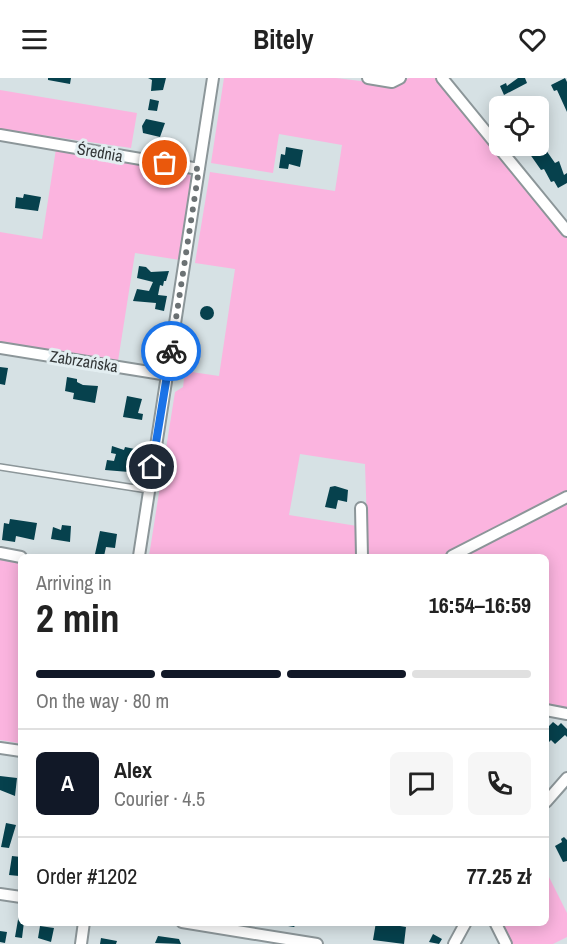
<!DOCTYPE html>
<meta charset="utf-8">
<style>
body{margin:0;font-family:"Archivo Narrow",sans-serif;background:#f6f6f6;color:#222;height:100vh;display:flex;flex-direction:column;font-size:22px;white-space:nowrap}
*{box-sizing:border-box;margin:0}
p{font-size:20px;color:#767676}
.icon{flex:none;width:33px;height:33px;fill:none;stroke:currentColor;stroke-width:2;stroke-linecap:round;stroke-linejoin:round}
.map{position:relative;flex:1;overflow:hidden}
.details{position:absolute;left:18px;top:476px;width:531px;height:372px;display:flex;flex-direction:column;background:#fff;border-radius:9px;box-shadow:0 3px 15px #0003}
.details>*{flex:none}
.controls{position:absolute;left:489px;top:18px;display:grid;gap:12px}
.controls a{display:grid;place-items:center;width:60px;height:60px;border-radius:9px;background:#fff;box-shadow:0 3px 15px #0003;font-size:30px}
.pin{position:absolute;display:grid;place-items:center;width:51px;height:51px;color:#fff;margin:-26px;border:3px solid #fff;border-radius:50%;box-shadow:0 2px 6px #0007}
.courier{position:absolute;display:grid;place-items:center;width:60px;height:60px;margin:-30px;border:4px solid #1a73e8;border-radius:50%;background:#fff;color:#222;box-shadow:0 2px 8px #0007}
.head em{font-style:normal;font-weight:700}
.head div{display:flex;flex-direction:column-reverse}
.head{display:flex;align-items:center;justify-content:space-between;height:102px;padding:0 18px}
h1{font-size:39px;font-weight:700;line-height:45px}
.bar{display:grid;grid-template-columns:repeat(4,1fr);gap:9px 6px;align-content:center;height:72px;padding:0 18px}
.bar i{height:8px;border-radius:4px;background:#e0e0e0}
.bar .selected{background:#111827}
.bar p{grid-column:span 4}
.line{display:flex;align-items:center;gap:15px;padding:0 18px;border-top:2px solid #e0e0e0}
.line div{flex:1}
.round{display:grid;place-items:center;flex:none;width:63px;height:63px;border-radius:9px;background:#f6f6f6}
header{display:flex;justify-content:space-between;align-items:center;height:78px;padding:0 18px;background:#fff;font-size:27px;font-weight:700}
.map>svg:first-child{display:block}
</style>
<header><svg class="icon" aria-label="menu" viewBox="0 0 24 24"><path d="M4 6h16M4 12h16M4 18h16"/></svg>Bitely<svg class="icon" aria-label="heart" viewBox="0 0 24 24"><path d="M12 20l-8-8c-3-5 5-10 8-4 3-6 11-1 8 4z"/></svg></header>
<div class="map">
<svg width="567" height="866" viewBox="0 0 567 866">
<rect width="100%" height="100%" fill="#d6e1e4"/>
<path fill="#fbb4df" d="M224 0H336L393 7 409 0H438L567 157V415L441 478H368L365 386 300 376 289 437 357 448 358 478H149L175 314 183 309 185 293 219 298 235 191 195 185 210 94 335 113 342 67 279 56 273 95 211 85Z
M0 12 137 35 131 70 0 51Z
M56 71 185 91 191 99 180 182 135 175 118 283 0 264V154L42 161Z
M567 424V631L546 627V478H459Z
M0 478 21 482V649L18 665 0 662Z
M546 793 567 835V859L553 866H510L499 845 546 844Z"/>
<path fill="#06414d" d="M48 0H71L70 6 48 2Z
M148 0H166L163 12 151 13 152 2Z
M518 0H525L527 5 504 17 500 8 506 5 507 8Z
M565 0 567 4V34L557 12 554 13 551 7Z
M509 20 514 28H498L497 26Z
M150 21 159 23 157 33 148 32Z
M146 41 165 45 160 59 143 55 142 48Z
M541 65 555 85 559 83 564 97 567 95V105L558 110 554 103 551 104 544 91 541 92 527 72Z
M286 69 303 72 300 89 289 86 288 91 279 90 281 76 285 77Z
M24 116 41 119 38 133 15 130 16 119 23 120Z
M139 188 146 189 151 194 169 193 166 203H164L163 208 160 207 158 217 167 218 164 233 155 231 156 225 133 223 137 211 149 213 153 204 137 200Z
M200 235a7 7 0 1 1 14 0a7 7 0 1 1-14 0Z
M0 289 8 290 5 307 0 306Z
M67 299 77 301V304L83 307 98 308 95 325 73 321 74 315 65 313Z
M127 318 142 321 138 335 143 336 142 342 123 339Z
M112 368 124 372 125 369 135 371 133 381 128 380 129 394 105 392 107 382 114 383 116 376 111 375Z
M335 408 348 412 347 424 338 422 336 431 325 429 330 409Z
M10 441 37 445 34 462 16 458 15 464 2 462 4 445 9 446Z
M62 447 71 448 70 464 51 461 53 449 61 452Z
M100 453 117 456 115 470 106 469 104 478 95 476Z
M553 644 558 648 561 645 567 651V659L565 657 555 666 551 662 546 667V651Z
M0 698 17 700 15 718 0 712Z
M6 745 16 747 9 770 1 769Z
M564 759 567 762V783L563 784 555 768 562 764 561 761Z
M12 778 21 779 19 798 9 797Z
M20 830 21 844H24L22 860 15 859Z
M283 844H298L294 849 282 847Z
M376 844 406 849 404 866 373 862Z
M40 848 54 850 51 864 38 860Z
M0 853 7 854 5 865 0 864Z
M433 856 442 861 439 866 429 864Z
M158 858 179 861 181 866 155 865Z
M101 860 117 863 116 866H100Z"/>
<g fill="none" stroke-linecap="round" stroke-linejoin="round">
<defs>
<path id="service" d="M0 389 148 412"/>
<path id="minor" d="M368 0 392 4 400 0
M442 0 567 153
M0 57 199 91
M0 270 168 297
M361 430 362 478
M0 475 21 479
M139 478 213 0
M452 478 567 419
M546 632 567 636
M0 670 21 673
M546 724 567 700
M0 816 21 819
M182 844 317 866
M495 844 506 866
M81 866 84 844
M454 866 466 844"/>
</defs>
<use href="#service" stroke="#8c9699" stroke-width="8"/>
<use href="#minor" stroke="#8c9699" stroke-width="14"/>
<use href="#service" stroke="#fff" stroke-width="5"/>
<use href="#minor" stroke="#fff" stroke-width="10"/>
</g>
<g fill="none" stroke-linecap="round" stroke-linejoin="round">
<path stroke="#6c7274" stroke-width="6" stroke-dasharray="0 10.8" d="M165 85 199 91 171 273"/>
<path stroke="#1a73e8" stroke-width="8" d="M152 389 171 273"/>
</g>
<g text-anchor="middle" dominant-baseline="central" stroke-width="6" stroke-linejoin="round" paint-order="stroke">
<g font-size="16" fill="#333738" stroke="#e3eef1">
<text transform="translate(100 74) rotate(10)">Średnia</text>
<text transform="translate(84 283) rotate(9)">Zabrzańska</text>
</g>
</g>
</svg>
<div class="controls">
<a><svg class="icon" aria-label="locate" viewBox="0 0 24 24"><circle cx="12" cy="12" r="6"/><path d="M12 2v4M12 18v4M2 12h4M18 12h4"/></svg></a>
</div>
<div class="pin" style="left:165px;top:85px;background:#ea580c"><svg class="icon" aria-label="bag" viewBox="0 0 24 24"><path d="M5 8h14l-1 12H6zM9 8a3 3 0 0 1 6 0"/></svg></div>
<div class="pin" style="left:152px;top:389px;background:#1f2937"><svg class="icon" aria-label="home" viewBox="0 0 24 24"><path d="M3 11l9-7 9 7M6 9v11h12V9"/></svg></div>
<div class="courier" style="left:171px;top:273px"><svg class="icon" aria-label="bike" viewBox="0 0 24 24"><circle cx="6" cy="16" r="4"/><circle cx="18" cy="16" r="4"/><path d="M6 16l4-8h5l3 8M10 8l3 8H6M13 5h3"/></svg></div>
<section class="details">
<div class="head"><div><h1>2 min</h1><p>Arriving in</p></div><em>16:54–16:59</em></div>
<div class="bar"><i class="selected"></i><i class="selected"></i><i class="selected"></i><i></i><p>On the way · 80 m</p></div>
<div class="line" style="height:108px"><b class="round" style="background:#111827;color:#fff">A</b><div><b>Alex</b><p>Courier · 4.5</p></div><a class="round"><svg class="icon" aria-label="chat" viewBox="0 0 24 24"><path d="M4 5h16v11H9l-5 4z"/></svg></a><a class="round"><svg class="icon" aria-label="phone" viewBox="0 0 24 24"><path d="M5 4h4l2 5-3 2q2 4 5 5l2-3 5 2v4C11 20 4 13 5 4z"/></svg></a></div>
<div class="line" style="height:78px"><div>Order #1202</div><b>77.25 zł</b></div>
</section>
</div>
